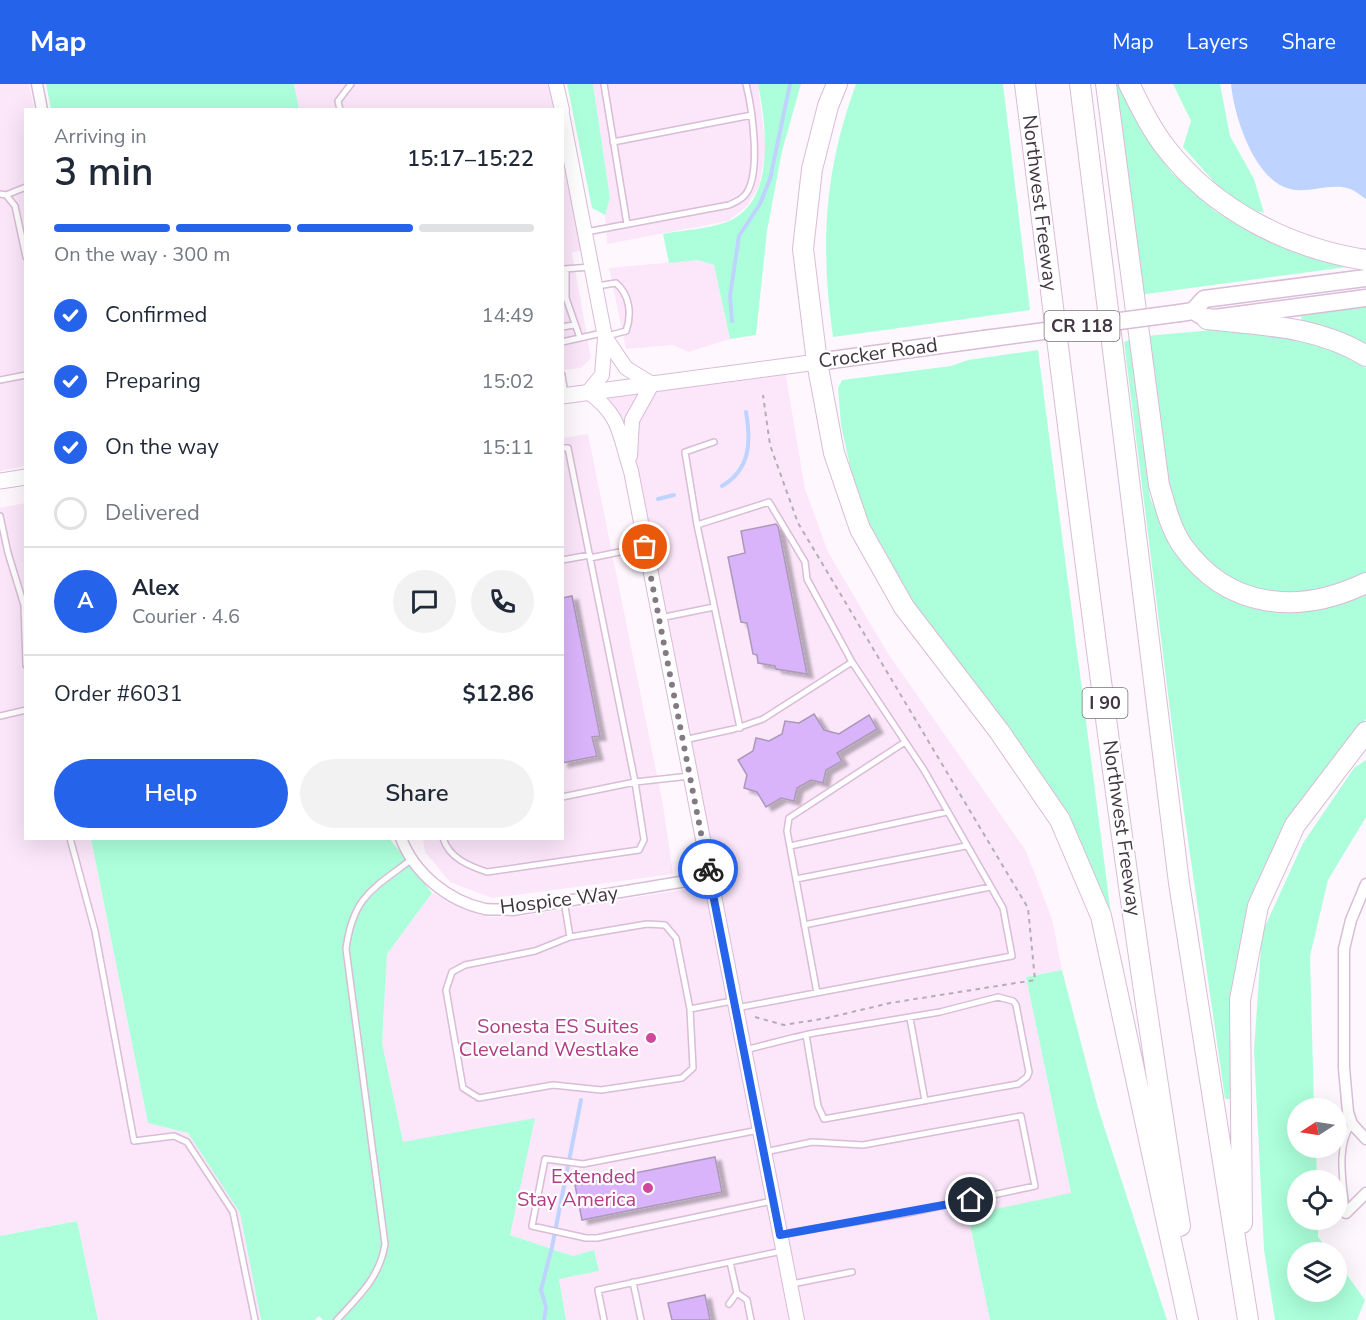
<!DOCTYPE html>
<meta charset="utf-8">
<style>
body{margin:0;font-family:"Nunito Sans",sans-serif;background:#f2f2f3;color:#1f2937;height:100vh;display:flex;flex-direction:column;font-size:22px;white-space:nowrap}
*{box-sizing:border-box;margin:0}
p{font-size:20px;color:#747a83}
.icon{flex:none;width:33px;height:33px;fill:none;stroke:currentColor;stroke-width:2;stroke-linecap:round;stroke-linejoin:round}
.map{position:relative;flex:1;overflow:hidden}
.panel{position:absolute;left:24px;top:24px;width:540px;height:732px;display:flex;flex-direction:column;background:#fff;border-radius:0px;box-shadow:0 6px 24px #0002}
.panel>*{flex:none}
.needle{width:39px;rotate:258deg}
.tools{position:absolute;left:1287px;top:1014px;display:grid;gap:12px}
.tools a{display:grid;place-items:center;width:60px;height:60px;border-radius:50%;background:#fff;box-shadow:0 6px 24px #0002;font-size:30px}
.pin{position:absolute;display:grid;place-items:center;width:51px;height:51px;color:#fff;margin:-26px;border:3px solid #fff;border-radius:50%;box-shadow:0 2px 6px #0007}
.courier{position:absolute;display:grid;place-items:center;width:60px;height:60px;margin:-30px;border:4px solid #2563eb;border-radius:50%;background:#fff;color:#222;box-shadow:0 2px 8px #0007}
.headline em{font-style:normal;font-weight:600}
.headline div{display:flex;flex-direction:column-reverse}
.headline{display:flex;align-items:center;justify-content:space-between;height:102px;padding:0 30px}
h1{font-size:39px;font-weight:600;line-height:45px}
.bar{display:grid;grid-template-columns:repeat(4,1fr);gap:9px 6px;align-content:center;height:72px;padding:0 30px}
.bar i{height:8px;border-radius:4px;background:#e0e1e3}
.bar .on{background:#2563eb}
.bar p{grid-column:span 4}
.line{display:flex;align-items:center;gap:15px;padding:0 30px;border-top:2px solid #e0e1e3}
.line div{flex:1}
.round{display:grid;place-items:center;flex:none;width:63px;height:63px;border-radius:32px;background:#f2f2f3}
ol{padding:0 30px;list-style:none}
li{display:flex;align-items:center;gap:18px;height:66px}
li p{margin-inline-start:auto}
li .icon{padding:6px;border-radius:50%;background:#2563eb;color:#fff;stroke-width:4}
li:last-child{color:#747a83}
li i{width:33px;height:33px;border:3px solid #e0e1e3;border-radius:50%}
.action{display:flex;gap:12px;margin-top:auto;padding:12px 30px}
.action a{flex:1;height:69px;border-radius:36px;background:#2563eb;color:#fff;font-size:24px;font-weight:600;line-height:69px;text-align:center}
.action a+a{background:#f2f2f3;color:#1f2937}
header{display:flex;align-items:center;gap:36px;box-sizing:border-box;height:84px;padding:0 30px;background:#2563eb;color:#fff}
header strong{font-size:28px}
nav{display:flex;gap:33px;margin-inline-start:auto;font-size:21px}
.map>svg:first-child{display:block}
</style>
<header>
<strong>Map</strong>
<nav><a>Map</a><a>Layers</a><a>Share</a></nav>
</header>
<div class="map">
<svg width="1366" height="1236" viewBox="0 0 1366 1236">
<defs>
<filter id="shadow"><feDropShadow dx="6" dy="4" stdDeviation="1.5" flood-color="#0004"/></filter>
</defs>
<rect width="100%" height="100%" fill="#fef8fe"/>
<path fill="#fbe6fa" d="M0 0H29L34 25 26 26 25 382 0 387Z
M294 0H550L555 25H299Z
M593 0H758L766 66 759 102 747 122 728 137 607 160 605 131 610 114Z
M562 61 583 166 572 169 591 274 581 284 563 286Z
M698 176 714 181 730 255 689 268 673 261 626 265 609 184Z
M785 287 805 405 828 468 887 568 1026 767 1052 835 1062 886 1026 893 1071 1110 968 1131 990 1236H566L559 1195 573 1172 510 1151 403 1059 382 959 387 870 432 809 461 823 490 833 523 832 704 802 609 312Z
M588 350 663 721 673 790 492 814 450 798 425 768 423 755 562 754 563 354Z
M25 419 26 754 91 755 148 1039 188 1049 240 1129 261 1236H98L77 1137 0 1152V424Z"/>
<path fill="#acffda" d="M46 0H294L299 25H51Z
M567 0H593L610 114 605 131 592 124Z
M758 0H801L782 67 767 147 756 251 730 255 714 181 698 176 669 179 663 150C683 146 708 145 727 138 777 118 766 41 758 0Z
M856 0H1003L1030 226 833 253C820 162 824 87 856 0Z
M1111 0H1121L1142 46 1172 89 1215 127 1262 153 1347 177V183L1139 211Z
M1173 0H1220L1230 52 1254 95 1264 129 1235 121 1183 63 1191 37Z
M1366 222V263L1303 241 1301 232Z
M1212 246 1302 252 1342 269 1366 284V489C1338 510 1313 510 1279 509 1254 508 1237 501 1217 486 1169 450 1166 402 1159 347 1154 315 1150 283 1146 252Z
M1129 256 1150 414 1175 469 1220 509 1249 522 1306 528 1334 520 1366 506V635L1316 697 1262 792 1232 1015H1225L1174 658 1124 258Z
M1038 266 1111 830 1099 803 891 494 857 415 841 341 838 304 842 296 951 282 968 276Z
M1366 676V733L1328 796 1310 872 1314 1024H1298V1064H1316L1317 1096H1298V1136H1318V1153L1330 1168H1298V1208H1336L1337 1177 1365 1216 1357 1236H1275L1264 1166 1254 967 1262 849 1303 759 1354 684Z
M91 755H390L432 809 387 870 382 959 403 1058 535 1034 510 1151 573 1172 594 1166 599 1187 559 1195 566 1236H323L319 1232 315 1236H261L240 1129 188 1049 148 1039Z
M1062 886 1098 1024 1167 1236H990L968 1131 1071 1109 1026 893Z
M77 1137 98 1236H0V1152Z"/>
<path fill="#bed4ff" d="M1231 0H1366V115C1361 112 1356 107 1350 105 1332 98 1308 110 1290 105 1254 96 1234 32 1231 0Z"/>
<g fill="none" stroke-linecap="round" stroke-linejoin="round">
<path stroke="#bed4ff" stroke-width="4" d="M732 237 730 212 739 152 760 120 770 95 790 0
M722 402C751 385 751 357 746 328
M658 415 674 411
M544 1236 546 1223 541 1206 552 1163 581 1016"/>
</g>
<path fill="#dab4fb" stroke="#aa99b9" stroke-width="1.5" filter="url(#shadow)" d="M776 440 778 442 807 590 776 585 775 582 758 579 757 571 753 570 747 539 741 538 728 473 745 469 741 447Z
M572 512 600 652 592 653 597 672 562 679V514Z
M814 630 824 646 839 650 869 631 877 645 837 669 842 677 826 686 823 699 811 696 797 704 794 717 781 714 766 723 757 708 744 704 747 691 738 676 753 667 756 654 769 657 782 650 785 637 799 639Z
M715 1073 722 1108 582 1136 575 1101Z
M705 1211 710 1236H672L668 1219Z"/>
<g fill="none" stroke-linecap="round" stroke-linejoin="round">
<defs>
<path id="service" d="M604 0 627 140
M340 26 338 17 351 0
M613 58 752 31
M0 110 6 111 15 122 26 173
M6 111 26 103
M586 148 729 121C735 118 741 116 745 111 762 91 752 24 746 0
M564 185 591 183
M566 185V214L580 254
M597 202 616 199C630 211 632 231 626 247L607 252
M562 243 574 241
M562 258 602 249
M562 291 565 310
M0 296 26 291
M562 364H568L590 474 644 463
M0 432 8 469 24 521 26 581
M697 441 685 368 714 358
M562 476 590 471
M660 534 714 523
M0 632 26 626
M684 656 734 645 763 635 852 578
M562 713 635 698 590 474
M70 754 95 847 134 1057 174 1052 187 1058 233 1128 255 1236
M443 754C449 774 469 782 487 788L639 766 644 756 635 698 690 692
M790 762 947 728
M796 795 966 762
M564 817 570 853
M804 841 990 803
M817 909 787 747 789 734 905 658
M736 924 1012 872 1003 824 924 686 852 578 807 495 805 478 769 418 697 441 740 644
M690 925 676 854 665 841 647 840 570 853 535 867 465 881 452 888 446 906 463 1004 479 1014 553 1001 601 1006 682 994 693 984 690 925 732 917
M910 934 925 1017
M745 966C768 960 791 954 814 949L940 928 998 913 1013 917 1016 921 1029 988 1027 993 1018 1000 824 1035 818 1022 806 951
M759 1046 583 1080 545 1075 532 1142 586 1154H597L772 1117
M765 1068 812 1058 863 1061 1021 1032 1035 1102 908 1129 783 1150
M1346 1128C1344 1100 1335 1064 1352 1040
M730 1178 737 1209 747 1216 751 1236
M633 1198 641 1236
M792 1200 852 1188
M729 1220 737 1209
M337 1236C359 1212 380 1193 385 1160L346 865C353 812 373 805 412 775
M604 1236 598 1206 782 1167"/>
<path id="minor" d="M37 0 42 26
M401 754C414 789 448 817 485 825 493 826 504 825 513 826L710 793
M1366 800 1351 836 1344 865V984L1348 1028 1352 1040 1366 1055
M1346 1129 1366 1109"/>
<path id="tertiary" d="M556 0 562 26
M562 30 605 253 602 291 588 308C621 331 619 351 631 387L797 1236
M605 253 626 284 652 300 632 336 630 372"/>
<path id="secondary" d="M562 312 817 278
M0 397 26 393"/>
<path id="primary" d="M1193 227 1204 215 1366 194
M1180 229 1193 227 1207 235 1366 214
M817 278 984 255"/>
<path id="motorway" d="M837 0 828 22 812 85 803 165 817 278 834 369 860 445 904 523 999 647 1060 736 1101 832 1188 1236
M1025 0C1073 381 1119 763 1180 1142
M1080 0 1179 799 1248 1236
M1106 0 1159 401C1165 421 1170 443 1182 461 1228 526 1299 531 1366 499
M1129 0C1140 22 1151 45 1166 64 1214 126 1289 164 1366 176
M1207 235C1261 241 1318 242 1366 272
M1242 1139 1240 916 1258 822 1295 741 1366 648"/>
</defs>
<use href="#service" stroke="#d9bcd7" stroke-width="8"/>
<use href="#minor" stroke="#d9bcd7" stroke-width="13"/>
<use href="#tertiary" stroke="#d9bcd7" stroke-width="16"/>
<use href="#secondary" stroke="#d9bcd7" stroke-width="17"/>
<use href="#primary" stroke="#d9bcd7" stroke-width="19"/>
<use href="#motorway" stroke="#d9bcd7" stroke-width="22"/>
<path stroke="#b5adb5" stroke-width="2" stroke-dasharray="4.5 4.5" stroke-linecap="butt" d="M755 933 784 941 827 934 890 919 1035 896 1028 824 798 439 770 361 763 311"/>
<use href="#service" stroke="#fff" stroke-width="5"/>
<use href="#minor" stroke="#fff" stroke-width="10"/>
<use href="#tertiary" stroke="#fff" stroke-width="14"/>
<use href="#secondary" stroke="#fff" stroke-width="15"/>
<use href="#primary" stroke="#fff" stroke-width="16"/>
<use href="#motorway" stroke="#fff" stroke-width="20"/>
<defs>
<path id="primary-bridge" d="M984 255 1180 229"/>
</defs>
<use href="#primary-bridge" stroke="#d9bcd7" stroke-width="19" stroke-linecap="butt"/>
<use href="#primary-bridge" stroke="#fff" stroke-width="16"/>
</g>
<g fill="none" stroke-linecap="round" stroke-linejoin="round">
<path stroke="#837a83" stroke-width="6" stroke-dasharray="0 10.8" d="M645 463 708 785"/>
<path stroke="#2563eb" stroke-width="8" d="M708 785 780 1151 971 1116"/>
</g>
<g fill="#d1479c" stroke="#fff" stroke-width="2">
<circle cx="651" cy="954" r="6"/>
<circle cx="648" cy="1104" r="6"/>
</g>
<g text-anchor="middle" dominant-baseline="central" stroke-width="4.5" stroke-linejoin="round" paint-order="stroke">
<g fill="#fff" stroke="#7a727a" stroke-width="1.5">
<rect x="1044.5" y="227" width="75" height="30" rx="4.5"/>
<rect x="1082.5" y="604" width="45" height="30" rx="4.5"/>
</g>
<g font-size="18" font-weight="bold" fill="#413641">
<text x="1082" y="242">CR 118</text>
<text x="1105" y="619">I 90</text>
</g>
<g font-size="20" fill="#413641" stroke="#fff">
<text transform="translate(1040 119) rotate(83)">Northwest Freeway</text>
<text transform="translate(878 269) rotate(-8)">Crocker Road</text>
<text transform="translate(1122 744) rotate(82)">Northwest Freeway</text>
<text transform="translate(559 816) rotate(-7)">Hospice Way</text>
</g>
<g font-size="20" fill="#b23c85" stroke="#fff" text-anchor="end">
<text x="639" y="942">Sonesta ES Suites<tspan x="639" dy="23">Cleveland Westlake</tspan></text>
<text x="636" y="1092">Extended<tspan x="636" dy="23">Stay America</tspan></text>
</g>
</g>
</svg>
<div class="tools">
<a><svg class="needle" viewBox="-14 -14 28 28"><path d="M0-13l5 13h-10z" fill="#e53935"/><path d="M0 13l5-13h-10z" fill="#747a83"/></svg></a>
<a><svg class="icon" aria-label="locate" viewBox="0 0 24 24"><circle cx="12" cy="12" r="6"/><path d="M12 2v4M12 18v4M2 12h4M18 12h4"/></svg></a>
<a><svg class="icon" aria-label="layers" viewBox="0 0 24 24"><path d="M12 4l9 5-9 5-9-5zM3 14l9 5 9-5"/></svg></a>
</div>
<div class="pin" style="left:645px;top:463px;background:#ea580c"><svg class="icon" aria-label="bag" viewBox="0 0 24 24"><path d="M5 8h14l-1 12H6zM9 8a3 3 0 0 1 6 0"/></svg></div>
<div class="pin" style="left:971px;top:1116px;background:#1f2937"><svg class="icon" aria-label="home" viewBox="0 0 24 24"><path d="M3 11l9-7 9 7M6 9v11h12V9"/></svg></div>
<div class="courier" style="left:708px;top:785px"><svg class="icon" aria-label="bike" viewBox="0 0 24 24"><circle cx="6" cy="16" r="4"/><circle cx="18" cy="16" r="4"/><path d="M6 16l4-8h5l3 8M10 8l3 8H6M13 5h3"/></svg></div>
<section class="panel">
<div class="headline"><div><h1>3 min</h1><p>Arriving in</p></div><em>15:17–15:22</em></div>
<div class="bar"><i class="on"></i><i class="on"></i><i class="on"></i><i></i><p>On the way · 300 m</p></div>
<ol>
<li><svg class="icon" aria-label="check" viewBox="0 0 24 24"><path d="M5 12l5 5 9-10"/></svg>Confirmed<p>14:49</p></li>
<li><svg class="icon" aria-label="check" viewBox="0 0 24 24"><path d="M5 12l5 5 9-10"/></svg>Preparing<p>15:02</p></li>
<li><svg class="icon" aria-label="check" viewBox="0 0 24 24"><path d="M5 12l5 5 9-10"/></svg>On the way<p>15:11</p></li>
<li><i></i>Delivered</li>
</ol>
<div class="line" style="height:108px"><b class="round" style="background:#2563eb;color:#fff">A</b><div><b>Alex</b><p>Courier · 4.6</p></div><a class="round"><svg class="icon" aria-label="chat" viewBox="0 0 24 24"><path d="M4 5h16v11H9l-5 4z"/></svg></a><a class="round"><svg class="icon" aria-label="phone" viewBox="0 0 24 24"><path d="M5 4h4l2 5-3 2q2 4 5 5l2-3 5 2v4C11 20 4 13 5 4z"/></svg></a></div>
<div class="line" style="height:78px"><div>Order #6031</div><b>$12.86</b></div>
<div class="action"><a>Help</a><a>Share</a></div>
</section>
</div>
